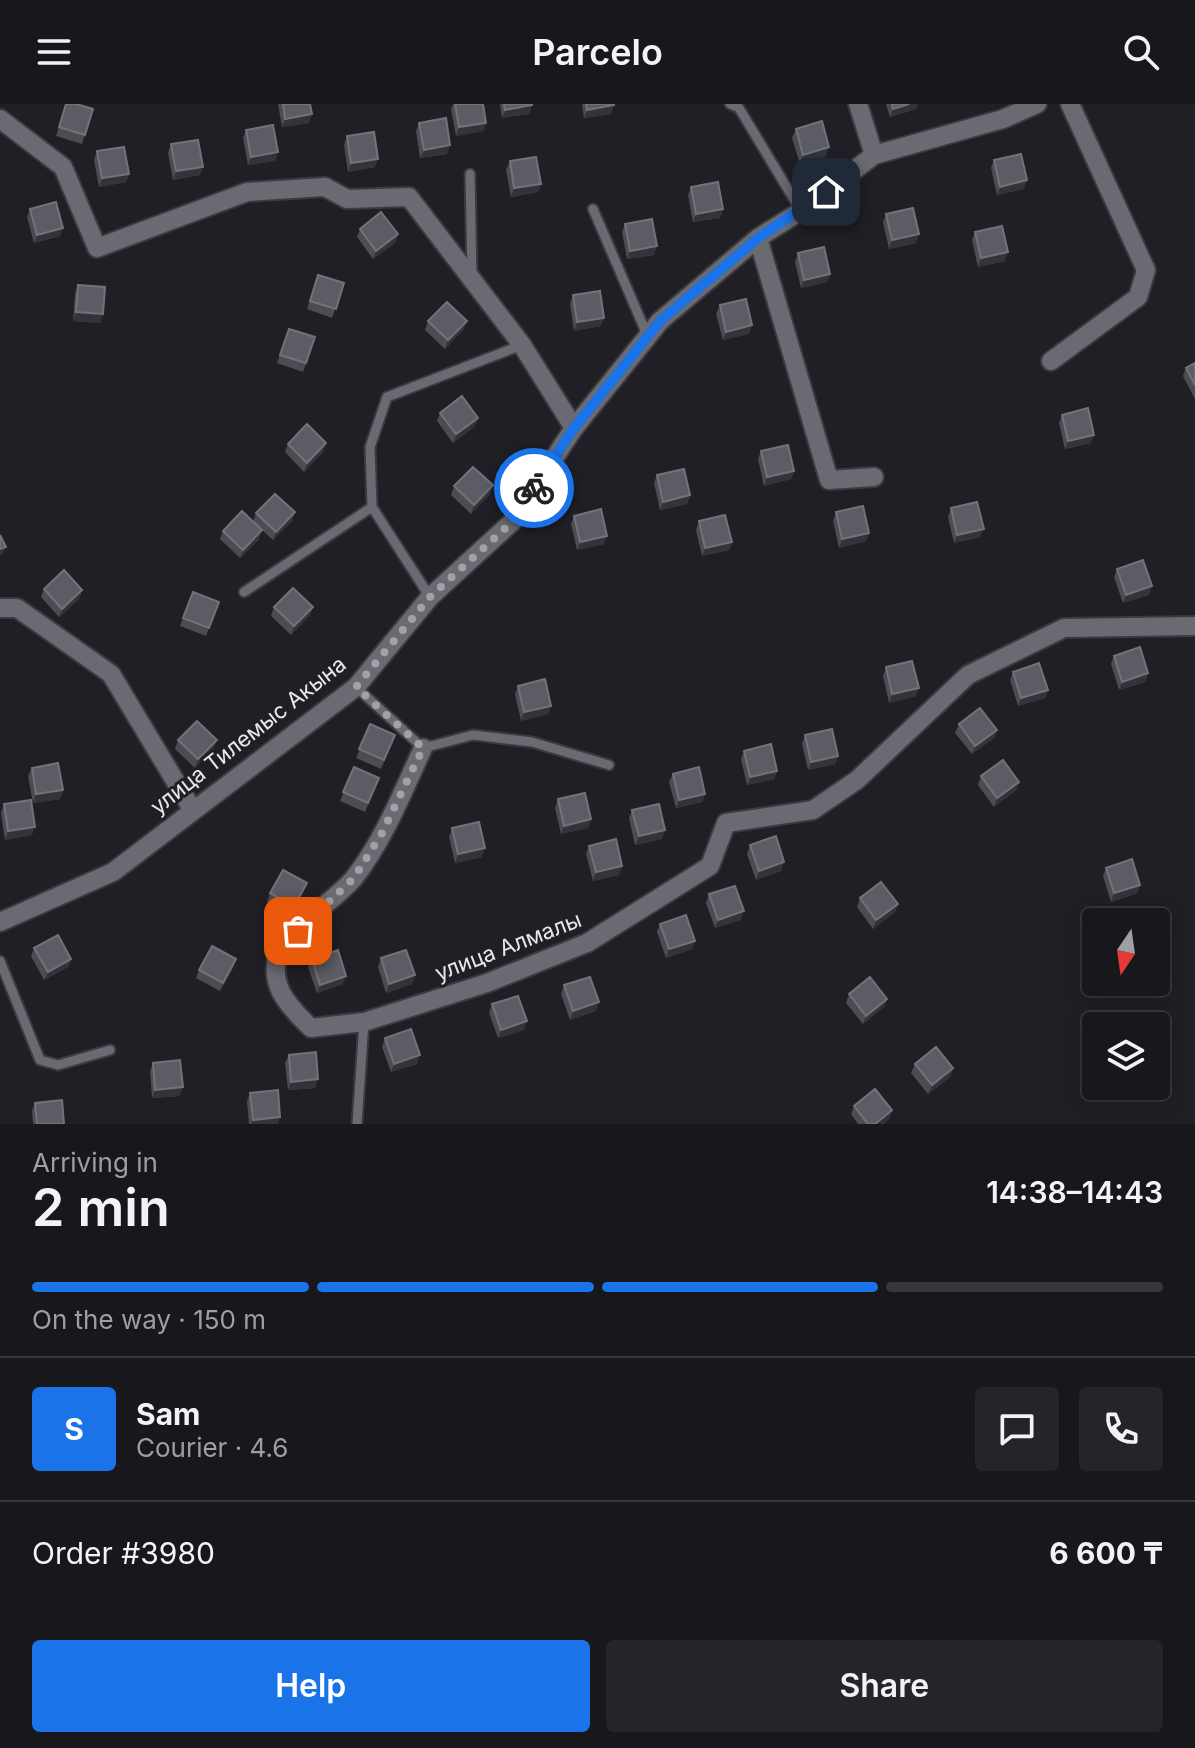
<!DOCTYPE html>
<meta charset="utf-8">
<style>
body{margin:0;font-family:Inter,sans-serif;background:#242429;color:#f1f3f6;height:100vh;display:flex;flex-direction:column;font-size:30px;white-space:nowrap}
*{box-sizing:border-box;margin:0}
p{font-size:26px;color:#9e9fa3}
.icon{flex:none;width:44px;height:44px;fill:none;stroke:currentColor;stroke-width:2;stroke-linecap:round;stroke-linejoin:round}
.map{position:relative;height:1020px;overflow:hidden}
.drawer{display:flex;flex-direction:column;background:#17171c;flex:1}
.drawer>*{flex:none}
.needle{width:52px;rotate:193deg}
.fabs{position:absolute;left:1082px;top:804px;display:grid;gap:16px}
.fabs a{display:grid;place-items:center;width:88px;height:88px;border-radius:8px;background:#17171c;box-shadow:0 4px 20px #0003,0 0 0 2px #36363b;font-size:40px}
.pin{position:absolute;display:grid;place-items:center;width:68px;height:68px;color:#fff;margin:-34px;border-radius:16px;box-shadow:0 4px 12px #0006}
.courier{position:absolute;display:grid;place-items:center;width:80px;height:80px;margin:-40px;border:6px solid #1a73e8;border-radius:50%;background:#fff;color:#222;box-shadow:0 2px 10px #0007}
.head em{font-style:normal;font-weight:600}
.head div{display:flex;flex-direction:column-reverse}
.head{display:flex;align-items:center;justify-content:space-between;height:136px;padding:0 32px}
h1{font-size:52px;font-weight:600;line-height:60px}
.bar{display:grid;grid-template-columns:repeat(4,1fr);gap:12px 8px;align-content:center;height:96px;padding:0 32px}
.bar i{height:10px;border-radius:6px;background:#36363b}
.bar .active{background:#1a73e8}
.bar p{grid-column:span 4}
.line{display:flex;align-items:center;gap:20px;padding:0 32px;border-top:2px solid #36363b}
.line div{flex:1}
.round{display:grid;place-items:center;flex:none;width:84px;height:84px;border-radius:8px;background:#242429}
.primary-button{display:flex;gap:16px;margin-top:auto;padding:16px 32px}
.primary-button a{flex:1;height:92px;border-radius:8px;background:#1a73e8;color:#fff;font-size:32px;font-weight:600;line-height:92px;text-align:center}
.primary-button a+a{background:#242429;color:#f1f3f6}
header{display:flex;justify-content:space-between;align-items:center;height:104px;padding:0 32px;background:#17171c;font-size:36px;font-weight:600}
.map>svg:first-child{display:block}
</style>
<header><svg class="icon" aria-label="menu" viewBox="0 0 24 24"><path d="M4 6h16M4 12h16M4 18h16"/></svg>Parcelo<svg class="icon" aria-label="search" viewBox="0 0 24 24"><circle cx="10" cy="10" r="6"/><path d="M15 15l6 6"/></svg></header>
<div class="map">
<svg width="1195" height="1020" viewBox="0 0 1195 1020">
<rect width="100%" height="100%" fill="#1f1f25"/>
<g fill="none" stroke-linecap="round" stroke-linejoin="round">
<defs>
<path id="service" d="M730 0 739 4 801 107
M470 70 472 173
M593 105 648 233
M244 488 372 403
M430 493 372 403 370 343 387 293 522 241
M356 583 423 644 473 631 532 638 609 661
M0 857 40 956 58 961 110 946
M357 1020 364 918"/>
<path id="minor" d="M858 0 874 51
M0 15 63 63 97 144 247 88 325 83 347 95 409 93 522 241 574 324
M758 134 829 376 874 373
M1051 257 1138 193 1146 166 1070 0
M0 504H17L111 570 192 705
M423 644C403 687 384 736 354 774 339 793 288 826 280 846 266 879 288 902 311 924L364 918 487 879 587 839 710 762 726 719 813 706 857 676 968 571 1064 524 1195 522
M0 818 113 768 356 583 430 493 512 418 574 324 660 217 758 134 801 107 874 51 1003 15 1037 0"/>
</defs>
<use href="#service" stroke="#3a3a3f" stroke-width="13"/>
<use href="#minor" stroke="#3a3a3f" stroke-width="22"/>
<use href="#service" stroke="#6a6b72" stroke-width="9"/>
<use href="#minor" stroke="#6a6b72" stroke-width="18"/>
</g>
<path fill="#4c4d53" d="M66 0 93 5 82 40 56 32Z
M278 0H310L309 19 282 23Z
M453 0H483L486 19 483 27 456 32 451 5Z
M500 0H532L529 10 502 14Z
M582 0H614L611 10 584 14Z
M886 0H918L916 5 890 13Z
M419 19 450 41 447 50 420 54 416 27Z
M796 25 826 52 800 60 792 34Z
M246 26 278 48 275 57 248 61 243 34Z
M347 32 375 63 348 68 344 41Z
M171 40 200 71 173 76 168 49Z
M97 47 129 70 126 78 99 83 94 56Z
M994 56 1024 85 997 91 991 64Z
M510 57 541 80 538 88 511 93 506 66Z
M691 83 723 105 720 114 693 118 688 91Z
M30 105 60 132 34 139 27 113Z
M886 110 916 139 889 145 883 118Z
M625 120 654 151 627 155 622 128Z
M360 125 398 130 395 139 373 155 357 133Z
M975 128 1005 157 978 163 972 136Z
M798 149 830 170 827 178 801 184 795 158Z
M318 171 344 179 332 214 307 205Z
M78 181 103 210 100 219 73 217 75 190Z
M573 191 601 222 574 227 570 200Z
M720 201 752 221 749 230 723 236 716 210Z
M428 217 464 225 445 245 425 226Z
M289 225 315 233 303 268 277 259Z
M1195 259V295L1183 272 1186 264Z
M440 309 475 322 453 339 437 317Z
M1062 311 1091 339 1065 345 1059 319Z
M326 339 323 348 304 368 285 348 288 340Z
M761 347 794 367 791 375 764 382 758 355Z
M657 371 690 391 687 400 660 406 654 379Z
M454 382 490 390 471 410 451 391Z
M951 404 980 433 954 439 948 413Z
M295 408 292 417 273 436 253 418 256 409Z
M836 408 869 429 866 437 839 444 833 417Z
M574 412 604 440 577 446 571 420Z
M699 417 732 438 729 446 702 452 696 426Z
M223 427 259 435 240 454 220 435Z
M1117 465 1149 491 1123 499 1114 473Z
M44 485 82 486 79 495 59 513 41 493Z
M193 488 219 498 206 532 180 522Z
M274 503H313L310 511 291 531 271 512Z
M1114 552 1148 569 1145 578 1119 586 1111 560Z
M886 563 916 592 889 599 883 572Z
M1013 568 1048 586 1045 594 1018 602 1010 576Z
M518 582 551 602 548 610 521 617 515 590Z
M370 620 395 631 381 665 356 654Z
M959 620 997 626 994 634 972 650 955 629Z
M805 631 838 652 835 660 808 666 802 640Z
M178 636 214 644 195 664 175 645Z
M744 647 777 667 774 675 747 681 741 655Z
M354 663 379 674 365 708 340 697Z
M32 664 63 686 60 695 33 699 28 672Z
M673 670 705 690 702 698 676 704 669 678Z
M981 672 1019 678 1016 686 994 703 978 681Z
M558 695 591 715 588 724 561 730 555 704Z
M4 700 32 731 5 736 1 709Z
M632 706 665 726 662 735 635 741 629 714Z
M452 724 482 753 455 759 449 733Z
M750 741 781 767 756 776 747 750Z
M589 742 622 762 619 771 593 777 586 750Z
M1106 764 1140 781 1137 789 1111 798 1103 772Z
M304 787 291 811 267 798 270 789Z
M709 790 741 816 715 824 706 799Z
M860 794 898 800 895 808 873 825 857 803Z
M660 820 692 845 666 854 657 828Z
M34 844 71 855 68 863 44 876 31 852Z
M381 854 415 871 412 880 386 889 378 863Z
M236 855 233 864 220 887 196 874 199 866Z
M312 855 343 880 317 889 308 863Z
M564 881 596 907 570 916 561 890Z
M849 890 887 895 884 903 863 920 846 899Z
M492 900 524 926 498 934 489 909Z
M385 934 417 960 391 968 382 943Z
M289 951 315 984 288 986 285 959Z
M153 959 183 983 179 992 152 994 150 967Z
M915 960 953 964 950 973 928 990 911 969Z
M250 989 278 1020H249L247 997Z
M35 999 64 1020H33L32 1007Z
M854 1002 892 1006 889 1015 883 1020H858L851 1010Z"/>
<path fill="#33333a" d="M909 0H918L916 5 890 13 893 5Z
M532 1 529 10 502 14 505 6Z
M614 1 611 10 584 14 587 6Z
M312 10 309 19 282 23 285 15Z
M486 19 483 27 456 32 459 23Z
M450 41 447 50 420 54 424 46Z
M829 43 826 52 800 60 803 51Z
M278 48 275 57 248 61 251 53Z
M378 55 375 63 348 68 351 59Z
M203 63 200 71 173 76 176 67Z
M129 70 126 78 99 83 102 74Z
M1027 76 1024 85 997 91 1000 83Z
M541 80 538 88 511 93 514 84Z
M723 105 720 114 693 118 696 110Z
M63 124 60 132 34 139 37 131Z
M398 130 395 139 373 155 376 147Z
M919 130 916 139 889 145 892 136Z
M657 142 654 151 627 155 630 147Z
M1008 148 1005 157 978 163 981 154Z
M830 170 827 178 801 184 804 176Z
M76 208 103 210 100 219 73 217Z
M604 214 601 222 574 227 577 218Z
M467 217 464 225 445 245 448 236Z
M752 221 749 230 723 236 726 228Z
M478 314 475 322 453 339 456 330Z
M1094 331 1091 339 1065 345 1068 337Z
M326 339 323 348 304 368 307 359Z
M794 367 791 375 764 382 767 373Z
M493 381 490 390 471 410 474 401Z
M690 391 687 400 660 406 663 398Z
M295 408 292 417 273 436 276 428Z
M984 425 980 433 954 439 957 431Z
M262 426 259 435 240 454 243 446Z
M869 429 866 437 839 444 842 435Z
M607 432 604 440 577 446 580 438Z
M732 438 729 446 702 452 705 444Z
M6 443 2 451 0 452V445Z
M1152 482 1149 491 1123 499 1126 491Z
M82 486 79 495 59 513 62 505Z
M313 503 310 511 291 531 294 522Z
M1148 569 1145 578 1119 586 1122 578Z
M919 584 916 592 889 599 892 590Z
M1048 586 1045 594 1018 602 1021 594Z
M551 602 548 610 521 617 524 608Z
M997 626 994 634 972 650 975 642Z
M217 636 214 644 195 664 198 655Z
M838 652 835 660 808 666 811 658Z
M777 667 774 675 747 681 750 673Z
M1019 678 1016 686 994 703 997 694Z
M63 686 60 695 33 699 36 690Z
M705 690 702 698 676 704 679 696Z
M591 715 588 724 561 730 564 722Z
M35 723 32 731 5 736 8 727Z
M665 726 662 735 635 741 639 732Z
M485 744 482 753 455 759 458 750Z
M784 758 781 767 756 776 759 767Z
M622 762 619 771 593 777 596 768Z
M307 779 304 787 291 811 294 802Z
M1140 781 1137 789 1111 798 1114 789Z
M898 800 895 808 873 825 876 816Z
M744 807 741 816 715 824 718 816Z
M695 837 692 845 666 854 669 845Z
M71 855 68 863 44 876 48 868Z
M236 855 233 864 220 887 223 879Z
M415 871 412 880 386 889 389 880Z
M346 872 343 880 317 889 320 881Z
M887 895 884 903 863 920 866 912Z
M599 898 596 907 570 916 573 907Z
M527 917 524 926 498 934 501 926Z
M420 951 417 960 391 968 394 960Z
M953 964 950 973 928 990 932 981Z
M318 975 315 984 288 986 291 978Z
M183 983 179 992 152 994 155 986Z
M892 1006 889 1015 883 1020H875Z
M280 1013 278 1020H251L253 1016Z"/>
<path fill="#5c5d64" stroke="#727379" stroke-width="2" d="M66 0H76L93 5 85 31 59 23Z
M283 0H310L312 10 285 15Z
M455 0H483L486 19 459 23Z
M504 0H532V1L505 6Z
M586 0H614V1L587 6Z
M892 0H909L893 5Z
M446 14 450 41 424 46 419 19Z
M822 17 829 43 803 51 796 25Z
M273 21 278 48 251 53 246 26Z
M374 28 378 55 351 59 347 32Z
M198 36 203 63 176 67 171 40Z
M124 43 129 70 102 74 97 47Z
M1021 50 1027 76 1000 83 994 56Z
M536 53 541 80 514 84 510 57Z
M718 78 723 105 696 110 691 83Z
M56 98 63 124 37 131 30 105Z
M913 104 919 130 892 136 886 110Z
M381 108 398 130 376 147 360 125Z
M652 115 657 142 630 147 625 120Z
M1002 122 1008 148 981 154 975 128Z
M824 143 830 170 804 176 798 149Z
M318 171 344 179 336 205 310 197Z
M78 181 105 183 103 210 76 208Z
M600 187 604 214 577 218 573 191Z
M746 195 752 221 726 228 720 201Z
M447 198 467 217 448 236 428 217Z
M289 225 315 233 306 259 280 251Z
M1195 259V281L1186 264Z
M462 292 478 314 456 330 440 309Z
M1088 304 1094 331 1068 337 1062 311Z
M307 320 326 339 307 359 288 340Z
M788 341 794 367 767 373 761 347Z
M473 363 493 381 474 401 454 382Z
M684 365 690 391 663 398 657 371Z
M275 390 295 408 276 428 256 409Z
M977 398 984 425 957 431 951 404Z
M863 402 869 429 842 435 836 408Z
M601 405 607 432 580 438 574 412Z
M242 407 262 426 243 446 223 427Z
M725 411 732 438 705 444 699 417Z
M0 431 6 443 0 445Z
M1143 456 1152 482 1126 491 1117 465Z
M64 466 82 486 62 505 44 485Z
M293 484 313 503 294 522 274 503Z
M193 488 219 498 209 524 183 514Z
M1140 543 1148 569 1122 578 1114 552Z
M912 557 919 584 892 590 886 563Z
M1039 559 1048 586 1021 594 1013 568Z
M545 575 551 602 524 608 518 582Z
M980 604 997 626 975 642 959 620Z
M197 617 217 636 198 655 178 636Z
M370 620 395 631 384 656 359 645Z
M832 625 838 652 811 658 805 631Z
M771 640 777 667 750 673 744 647Z
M1003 656 1019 678 997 694 981 672Z
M58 659 63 686 36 690 32 664Z
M354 663 379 674 368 699 343 688Z
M699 663 705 690 679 696 673 670Z
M585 689 591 715 564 722 558 695Z
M31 696 35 723 8 727 4 700Z
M659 700 665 726 639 732 632 706Z
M479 718 485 744 458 750 452 724Z
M776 732 784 758 759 767 750 741Z
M616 735 622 762 596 768 589 742Z
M1132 755 1140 781 1114 789 1106 764Z
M283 766 307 779 294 802 270 789Z
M881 778 898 800 876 816 860 794Z
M735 782 744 807 718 816 709 790Z
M686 811 695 837 669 845 660 820Z
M58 831 71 855 48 868 34 844Z
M212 842 236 855 223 879 199 866Z
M338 846 346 872 320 881 312 855Z
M406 846 415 871 389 880 381 854Z
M590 873 599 898 573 907 564 881Z
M870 873 887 895 866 912 849 890Z
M518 892 527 917 501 926 492 900Z
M411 925 420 951 394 960 385 934Z
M936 943 953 964 932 981 915 960Z
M316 948 318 975 291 978 289 951Z
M180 956 183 983 155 986 153 959Z
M875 985 892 1006 875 1020H868L854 1002Z
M278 986 280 1013 253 1016 250 989Z
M62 996 64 1020H37L35 999Z"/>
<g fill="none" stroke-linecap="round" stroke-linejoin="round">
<path stroke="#a1a2a6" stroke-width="8" stroke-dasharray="0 14.4" d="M298 827 354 774 382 729 423 644 356 583 430 493 512 418 534 384"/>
<path stroke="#1a73e8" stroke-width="10" d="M534 384 574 324 660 217 758 134 826 88"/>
</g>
<g text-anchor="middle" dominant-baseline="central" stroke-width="6" stroke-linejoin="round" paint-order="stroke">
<g font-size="22" fill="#e7e8ec" stroke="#1f1f25">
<text transform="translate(248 631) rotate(-38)">улица Тилемыс Акына</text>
<text transform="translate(508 842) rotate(-21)">улица Алмалы</text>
</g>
</g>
</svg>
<div class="fabs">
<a><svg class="needle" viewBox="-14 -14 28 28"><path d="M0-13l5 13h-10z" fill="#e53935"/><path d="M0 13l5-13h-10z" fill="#9e9fa3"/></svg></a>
<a><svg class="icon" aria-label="layers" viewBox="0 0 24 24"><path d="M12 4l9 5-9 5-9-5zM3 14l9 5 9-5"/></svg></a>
</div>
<div class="pin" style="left:298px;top:827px;background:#ea580c"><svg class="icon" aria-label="bag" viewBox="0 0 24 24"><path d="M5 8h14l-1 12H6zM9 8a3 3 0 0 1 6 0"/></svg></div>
<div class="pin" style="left:826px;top:88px;background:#1f2937"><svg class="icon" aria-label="home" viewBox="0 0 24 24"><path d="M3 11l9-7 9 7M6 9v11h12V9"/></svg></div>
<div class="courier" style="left:534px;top:384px"><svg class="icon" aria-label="bike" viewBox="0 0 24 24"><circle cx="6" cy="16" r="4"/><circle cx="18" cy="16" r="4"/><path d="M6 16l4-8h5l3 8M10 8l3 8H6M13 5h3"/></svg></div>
</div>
<section class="drawer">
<div class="head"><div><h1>2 min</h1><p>Arriving in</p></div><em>14:38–14:43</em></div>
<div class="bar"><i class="active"></i><i class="active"></i><i class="active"></i><i></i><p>On the way · 150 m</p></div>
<div class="line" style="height:144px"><b class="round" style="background:#1a73e8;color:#fff">S</b><div><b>Sam</b><p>Courier · 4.6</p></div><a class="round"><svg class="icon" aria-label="chat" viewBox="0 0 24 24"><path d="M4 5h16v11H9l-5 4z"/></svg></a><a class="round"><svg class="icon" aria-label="phone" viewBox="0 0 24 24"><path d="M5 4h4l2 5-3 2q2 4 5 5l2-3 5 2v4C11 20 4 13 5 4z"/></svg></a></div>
<div class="line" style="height:104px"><div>Order #3980</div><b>6 600 ₸</b></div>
<div class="primary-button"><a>Help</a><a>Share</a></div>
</section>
